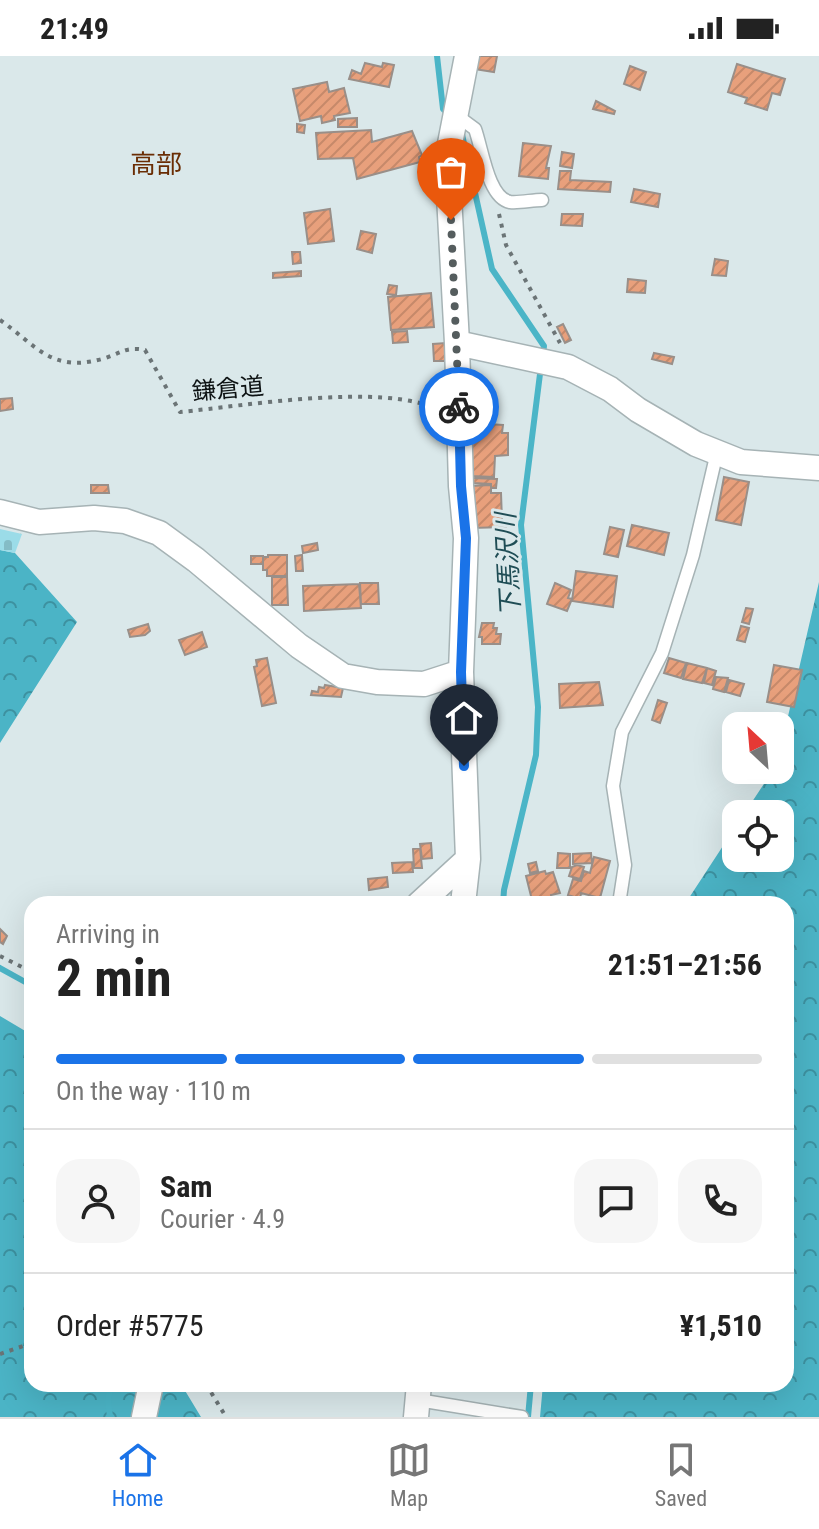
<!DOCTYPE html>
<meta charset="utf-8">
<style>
body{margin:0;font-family:"Roboto Condensed","Noto Sans JP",sans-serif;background:#f6f6f6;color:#222;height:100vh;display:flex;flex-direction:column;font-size:30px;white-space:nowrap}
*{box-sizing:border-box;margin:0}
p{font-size:26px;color:#767676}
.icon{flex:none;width:44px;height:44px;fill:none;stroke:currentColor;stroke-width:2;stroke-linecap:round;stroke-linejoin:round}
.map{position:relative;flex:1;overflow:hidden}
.details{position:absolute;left:24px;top:840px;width:770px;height:496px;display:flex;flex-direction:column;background:#fff;border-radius:24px;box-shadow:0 8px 32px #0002}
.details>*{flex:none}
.needle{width:52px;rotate:334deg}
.buttons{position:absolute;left:722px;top:656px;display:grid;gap:16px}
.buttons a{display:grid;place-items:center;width:72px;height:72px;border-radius:16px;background:#fff;box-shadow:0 8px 32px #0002;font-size:40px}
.pin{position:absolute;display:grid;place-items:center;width:68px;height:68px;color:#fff;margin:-82px -34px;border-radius:50% 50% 50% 0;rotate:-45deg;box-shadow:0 0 8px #0007}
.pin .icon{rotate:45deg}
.courier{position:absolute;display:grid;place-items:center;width:80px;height:80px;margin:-40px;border:6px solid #1a73e8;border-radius:50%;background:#fff;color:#222;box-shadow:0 2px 10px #0007}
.head em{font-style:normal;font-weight:700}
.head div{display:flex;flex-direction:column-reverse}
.head{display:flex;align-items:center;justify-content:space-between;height:136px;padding:0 32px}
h1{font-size:52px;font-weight:700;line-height:60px}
.bar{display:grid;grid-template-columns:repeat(4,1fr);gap:12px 8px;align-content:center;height:96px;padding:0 32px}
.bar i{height:10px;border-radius:6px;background:#e0e0e0}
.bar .current{background:#1a73e8}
.bar p{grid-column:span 4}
.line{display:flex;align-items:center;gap:20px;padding:0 32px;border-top:2px solid #e0e0e0}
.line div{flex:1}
.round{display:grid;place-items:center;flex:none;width:84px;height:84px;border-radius:24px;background:#f6f6f6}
.status{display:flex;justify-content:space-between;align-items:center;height:56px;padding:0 40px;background:#fff;direction:ltr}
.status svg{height:22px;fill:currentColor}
.menu{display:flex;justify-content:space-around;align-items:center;height:112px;border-top:2px solid #e0e0e0;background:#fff;font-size:22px;color:#767676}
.menu a{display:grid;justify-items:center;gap:4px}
.menu .current{color:#1a73e8}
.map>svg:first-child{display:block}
</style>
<div class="status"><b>21:49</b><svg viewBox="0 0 49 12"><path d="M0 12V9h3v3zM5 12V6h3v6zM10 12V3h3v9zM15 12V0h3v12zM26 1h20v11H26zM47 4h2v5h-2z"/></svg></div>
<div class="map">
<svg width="819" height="1361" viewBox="0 0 819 1361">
<defs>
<pattern id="forest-crowns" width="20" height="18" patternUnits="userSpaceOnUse" patternTransform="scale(2)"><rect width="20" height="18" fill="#4bb4c6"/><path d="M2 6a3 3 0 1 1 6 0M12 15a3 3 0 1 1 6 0" fill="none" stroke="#3d91a0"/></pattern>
<pattern id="cemetery-stones" width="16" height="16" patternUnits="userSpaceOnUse" patternTransform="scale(2)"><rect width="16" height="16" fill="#9bdce8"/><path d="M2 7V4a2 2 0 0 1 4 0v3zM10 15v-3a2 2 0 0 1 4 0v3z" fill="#84bcc6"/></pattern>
<pattern id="building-hatch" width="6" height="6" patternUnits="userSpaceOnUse" patternTransform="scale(2)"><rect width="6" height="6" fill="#e8a07c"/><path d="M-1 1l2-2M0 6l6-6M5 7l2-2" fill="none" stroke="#c6896a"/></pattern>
</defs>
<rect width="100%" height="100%" fill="#dae8ea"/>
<path fill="url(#forest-crowns)" d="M0 494 15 497 77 566 0 687Z
M819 526V1361H540L543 1328H786V848H685L736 770V802H780V758H744L773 714H780V695Z
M0 960 32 979V1328H181L201 1361H0Z"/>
<path fill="url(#cemetery-stones)" d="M0 473 22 478 15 497 0 494Z"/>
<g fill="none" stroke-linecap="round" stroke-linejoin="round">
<path stroke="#4bb5c7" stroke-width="6" d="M437 0 443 53 449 59
M461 74 492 213 544 290 543 298
M503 848 504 834 536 699 538 651 521 469 541 310
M0 912 27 927 32 939
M110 1361 108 1344 111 1328
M528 1361 531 1328"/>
</g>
<path fill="url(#building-hatch)" stroke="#998f89" stroke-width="2" d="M476 0H497L494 16 474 13Z
M365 7 382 11 383 7 394 9 389 31 349 23 352 14 361 18Z
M737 8 785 23 780 39 772 37 767 54 745 47 747 42 728 36Z
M630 10 646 16 640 34 624 28Z
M327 26 329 36 344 32 350 57 334 60 335 64 322 67 321 60 300 65 293 33Z
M596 45 615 55 614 58 593 53Z
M357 62V71H338V63Z
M297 68 305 69 304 77 297 76Z
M371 74 372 86 412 75 422 99 419 101 420 106 357 123 353 102 318 103 316 77Z
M523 87 551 90 546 112H549L548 123 519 120Z
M562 96 574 98 572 112 560 110Z
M560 115H571L570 124 611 126 610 136 558 133Z
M634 133 660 138 658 151 631 146Z
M330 153 334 185 308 188 304 157Z
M562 158H583L582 170 561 169Z
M361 175 376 178 372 197 357 193Z
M292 196H300L301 207 293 208Z
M715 203 728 205 726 220 712 219Z
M301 215V220L273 222V217Z
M628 223 646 225 645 237 627 236Z
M389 229 397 230 396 239 387 238Z
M431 237 434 271 391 274 388 241Z
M563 268 571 284 565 287 557 271Z
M407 275 408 286 393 287 392 276Z
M446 287 447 305H434L433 288Z
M654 297 674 301 672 308 652 303Z
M12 342 13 353 0 355V343Z
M491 350V359L477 360 476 351Z
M487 368 503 369 502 377H508V399L495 400 494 421 471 420 472 372H487Z
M724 421 749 426 741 469 716 464Z
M473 422 497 423 496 432H491V428L473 427Z
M91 429H108L109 437H91Z
M491 429V437H501L502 465H506V471L471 472 470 430Z
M632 469 669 477 664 499 627 490Z
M610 471 624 474 618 501 604 498Z
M317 487 318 494 303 497 302 490Z
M268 499H287V520H267V514H263V501H268Z
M302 499 303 515H296L295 500Z
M251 500H263V508H251Z
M576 515 617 520 613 551 572 545Z
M272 521H287L288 549H272Z
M360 527H378L379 548H361Z
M555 527 571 534 568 542 572 543 567 555 547 548Z
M359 528 361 552 304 555 303 530Z
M746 552 753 553 749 568 742 566Z
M482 567H494L493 572H497L496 578H501L500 588H482V581H479Z
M148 568 150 575 145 579 130 581 128 574Z
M741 570 749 572 745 586 737 584Z
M202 576 207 591 185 599 179 584Z
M267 602 276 647 262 650 254 611 257 610 256 604Z
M669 602 686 607 681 622 664 617Z
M687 607 707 612 702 627 683 623Z
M774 609 802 614 794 651 767 646Z
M707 612 716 615 712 629 704 627Z
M716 621 728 622 724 636 713 633Z
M729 624 744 628 740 640 726 636Z
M599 626 603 649 560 652 559 628Z
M325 629 343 632 341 641 311 639 312 635 318 636 319 631 324 632Z
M658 644 667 647 660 667 652 664Z
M431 787 432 802 422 803 420 788Z
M420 792 422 812H414L413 793Z
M558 797 570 798V812H557Z
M591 797 592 807 573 808V798Z
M594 801 610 805 600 842 581 837 580 843 568 839 573 823 581 825 584 815 590 817Z
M412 806 413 816 393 817 392 807Z
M536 806 538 815 530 817 528 808Z
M577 809 584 811 580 823 569 820 572 811Z
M545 815 546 818 553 816 560 837 551 839 552 845 533 848 526 820Z
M387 821 388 831 369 834 368 823Z
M0 873 7 880 3 888 0 886Z"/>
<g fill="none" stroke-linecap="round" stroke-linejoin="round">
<defs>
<path id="service" d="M456 59 475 73C482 92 488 142 510 146 520 147 532 144 542 144
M619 848 625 809 613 730 622 676 662 597 693 499 717 396
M418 1344 522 1361"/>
<path id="minor" d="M457 287 568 311 610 333 638 354 696 388 741 406 819 412
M0 456 39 466 94 462 125 465 159 477 196 504 299 590 343 620 377 626 424 628 461 616
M419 848 468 803
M463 848 468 803 461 616 466 482 461 430 457 287 447 103 467 0
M144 1361 151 1328
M416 1361 419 1328"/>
</defs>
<use href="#service" stroke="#a6b3b5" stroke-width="15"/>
<use href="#minor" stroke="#a6b3b5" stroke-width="27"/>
<path stroke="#6b7476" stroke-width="4" stroke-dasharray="4 6" stroke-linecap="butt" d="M499 158 506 189 560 287
M0 264C36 289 51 317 102 303 120 298 125 290 145 294L180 356C244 350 384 326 439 354
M0 900 28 914 32 919
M0 1298 32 1287
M206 1328 226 1361"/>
<use href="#service" stroke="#fff" stroke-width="12"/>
<use href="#minor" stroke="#fff" stroke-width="24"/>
</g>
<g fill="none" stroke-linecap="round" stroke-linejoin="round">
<path stroke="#555d5e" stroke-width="8" stroke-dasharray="0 14.4" d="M451 164 459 351"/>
<path stroke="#1a73e8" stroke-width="10" d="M459 351 461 430 466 482 461 616 464 710"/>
</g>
<g text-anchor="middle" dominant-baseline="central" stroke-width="6" stroke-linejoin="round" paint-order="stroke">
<g font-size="24" fill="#0d1213" stroke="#dae8ea">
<text transform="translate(228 333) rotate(-5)">鎌倉道</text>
</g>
<g font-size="26" fill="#6a2d04" stroke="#dae8ea">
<text x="156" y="108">高部</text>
</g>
<g font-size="26" font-style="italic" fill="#1f4d55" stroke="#dae8ea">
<text transform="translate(508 509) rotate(-93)">下馬沢川</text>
</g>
</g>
</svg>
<div class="buttons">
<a><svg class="needle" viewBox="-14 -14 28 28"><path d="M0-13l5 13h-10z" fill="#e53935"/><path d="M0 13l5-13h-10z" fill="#767676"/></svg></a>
<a><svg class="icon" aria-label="locate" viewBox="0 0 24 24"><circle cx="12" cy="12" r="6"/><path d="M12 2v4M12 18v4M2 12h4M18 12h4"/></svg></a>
</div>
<div class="pin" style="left:451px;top:164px;background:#ea580c"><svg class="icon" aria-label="bag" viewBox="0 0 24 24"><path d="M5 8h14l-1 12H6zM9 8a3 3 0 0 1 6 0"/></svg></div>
<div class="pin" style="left:464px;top:710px;background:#1f2937"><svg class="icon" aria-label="home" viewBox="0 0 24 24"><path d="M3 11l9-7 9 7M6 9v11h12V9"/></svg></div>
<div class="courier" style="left:459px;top:351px"><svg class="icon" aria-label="bike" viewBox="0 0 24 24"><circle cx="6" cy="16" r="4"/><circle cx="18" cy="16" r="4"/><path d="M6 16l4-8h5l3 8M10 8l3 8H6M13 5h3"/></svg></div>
<section class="details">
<div class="head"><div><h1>2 min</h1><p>Arriving in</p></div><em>21:51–21:56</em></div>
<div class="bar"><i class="current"></i><i class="current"></i><i class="current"></i><i></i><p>On the way · 110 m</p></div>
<div class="line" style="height:144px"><a class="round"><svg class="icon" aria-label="person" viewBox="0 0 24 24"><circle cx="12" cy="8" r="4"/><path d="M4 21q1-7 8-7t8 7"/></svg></a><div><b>Sam</b><p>Courier · 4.9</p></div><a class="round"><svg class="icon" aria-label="chat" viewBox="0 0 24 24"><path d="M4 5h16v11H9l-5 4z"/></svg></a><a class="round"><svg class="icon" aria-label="phone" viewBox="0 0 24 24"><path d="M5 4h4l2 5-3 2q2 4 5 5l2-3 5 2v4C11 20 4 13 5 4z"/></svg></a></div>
<div class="line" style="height:104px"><div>Order #5775</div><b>¥1,510</b></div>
</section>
</div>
<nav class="menu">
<a class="current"><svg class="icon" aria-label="home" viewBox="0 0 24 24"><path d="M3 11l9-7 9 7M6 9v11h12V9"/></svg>Home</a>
<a><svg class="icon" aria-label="map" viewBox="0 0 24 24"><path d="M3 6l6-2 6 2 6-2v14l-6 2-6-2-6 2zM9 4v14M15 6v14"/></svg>Map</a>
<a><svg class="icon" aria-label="saved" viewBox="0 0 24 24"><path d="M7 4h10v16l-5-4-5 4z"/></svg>Saved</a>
</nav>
